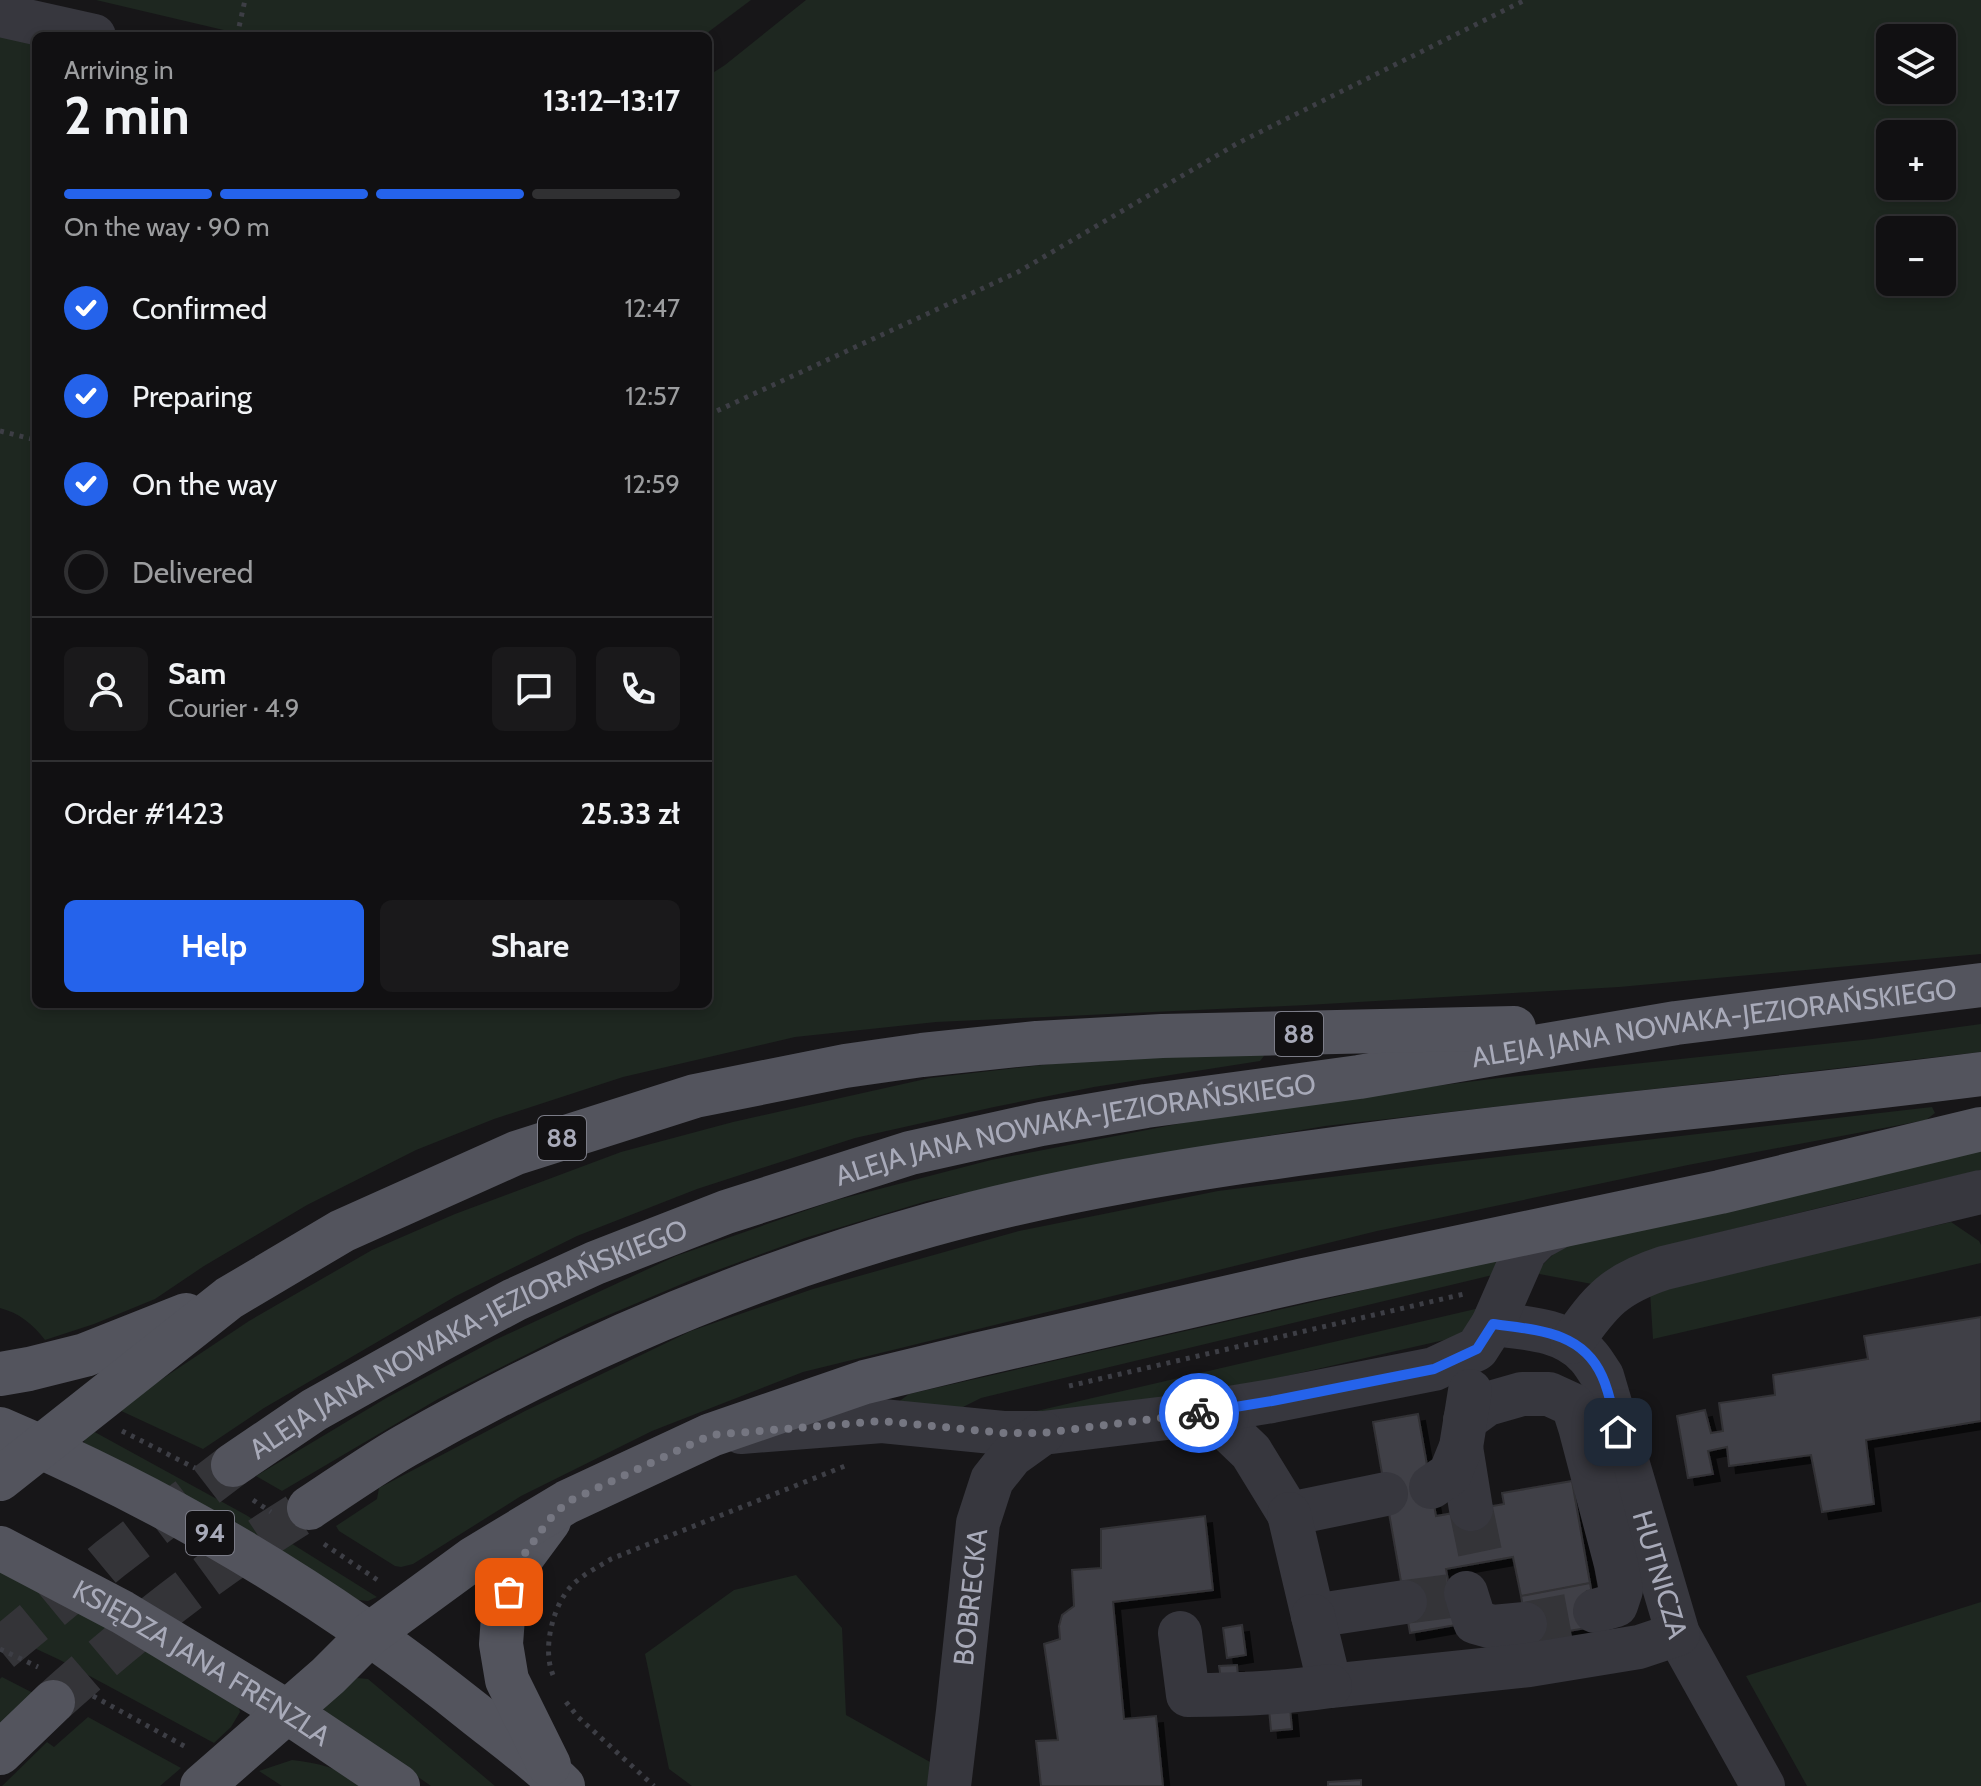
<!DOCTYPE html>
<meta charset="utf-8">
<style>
body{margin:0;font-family:Cabin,sans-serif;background:#1a191b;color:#f1f3f6;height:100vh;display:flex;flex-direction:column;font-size:30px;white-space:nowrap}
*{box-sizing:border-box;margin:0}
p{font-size:26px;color:#9c9d9f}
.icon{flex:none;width:44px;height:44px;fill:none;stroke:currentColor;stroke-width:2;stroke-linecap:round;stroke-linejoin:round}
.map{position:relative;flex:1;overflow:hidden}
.panel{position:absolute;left:32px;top:32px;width:680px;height:976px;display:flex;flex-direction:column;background:#111012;border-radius:12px;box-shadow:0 4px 12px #0003,0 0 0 2px #303032}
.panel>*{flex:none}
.buttons{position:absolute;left:1876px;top:24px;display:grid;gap:16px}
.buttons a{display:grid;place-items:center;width:80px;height:80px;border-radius:12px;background:#111012;box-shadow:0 4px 12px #0003,0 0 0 2px #303032;font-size:40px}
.pin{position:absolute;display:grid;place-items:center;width:68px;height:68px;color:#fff;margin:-34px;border-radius:16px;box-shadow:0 4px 12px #0006}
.courier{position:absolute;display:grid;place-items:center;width:80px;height:80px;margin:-40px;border:6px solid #2563eb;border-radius:50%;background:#fff;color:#222;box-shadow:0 2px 10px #0007}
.head em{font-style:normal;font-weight:800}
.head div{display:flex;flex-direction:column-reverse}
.head{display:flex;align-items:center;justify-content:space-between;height:136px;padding:0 32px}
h1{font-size:52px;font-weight:800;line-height:60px}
.bar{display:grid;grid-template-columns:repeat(4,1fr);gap:12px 8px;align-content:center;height:96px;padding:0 32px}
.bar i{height:10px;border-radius:6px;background:#303032}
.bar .active{background:#2563eb}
.bar p{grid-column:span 4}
.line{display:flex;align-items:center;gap:20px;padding:0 32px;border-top:2px solid #303032}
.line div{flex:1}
.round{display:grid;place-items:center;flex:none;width:84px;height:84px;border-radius:12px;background:#1a191b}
ol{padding:0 32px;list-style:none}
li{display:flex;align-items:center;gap:24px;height:88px}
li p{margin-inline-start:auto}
li .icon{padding:8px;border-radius:50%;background:#2563eb;color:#fff;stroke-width:4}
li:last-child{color:#9c9d9f}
li i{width:44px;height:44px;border:4px solid #303032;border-radius:50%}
.button{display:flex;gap:16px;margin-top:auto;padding:16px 32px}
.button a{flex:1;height:92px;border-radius:12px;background:#2563eb;color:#fff;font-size:32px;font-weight:800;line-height:92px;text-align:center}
.button a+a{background:#1a191b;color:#f1f3f6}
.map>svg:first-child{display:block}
</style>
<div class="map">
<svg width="1981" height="1786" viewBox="0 0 1981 1786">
<defs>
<filter id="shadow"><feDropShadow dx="7" dy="7" stdDeviation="0" flood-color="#0009"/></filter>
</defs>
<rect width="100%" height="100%" fill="#171618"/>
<path fill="#1e2720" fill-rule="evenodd" d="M96 0H751L703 36H249Z
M806 0H1981V954L1619 987 1307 1005 936 1022 795 1037 623 1077 494 1119 416 1150 307 1205 204 1266 155 1299 94 1324 45 1340C33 1324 19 1313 0 1308V21L36 36V1004H708V76L725 65ZM1890 38H1942V90H1890ZM1890 134H1942V186H1890ZM1890 230H1942V282H1890Z
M1981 1024V1052L1325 1126 1103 1164 927 1201 805 1238 696 1278 585 1325 438 1399 282 1491 256 1476 388 1397 495 1340 676 1256 833 1201 991 1160 1255 1109 1499 1078 1872 1039Z
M1261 1052 1264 1056 1260 1061 1094 1087 994 1107 855 1138 697 1189 577 1236 456 1296 264 1408 203 1449 117 1409 249 1321 372 1250 455 1214 621 1152 733 1122 930 1078 1095 1059Z
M1932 1107 1935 1113 1926 1120 1688 1165 1377 1231 803 1372 652 1431 521 1496 413 1564 401 1567 395 1566 339 1531 336 1526 377 1499 379 1488 525 1411 691 1331 813 1289 1019 1231 1218 1191 1437 1164Z
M1981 1150V1170L1859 1198 1680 1242 1592 1284 1534 1273 1562 1246Z
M1951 1222 1979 1241 1981 1245V1263L1653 1339 1650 1291Z
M1496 1258 1505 1272 981 1398 955 1411 897 1403 909 1394 1339 1296Z
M1484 1307 1472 1325 1453 1338 1181 1400 1028 1413Z
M91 1430 246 1515 377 1597 368 1601 358 1600 238 1525 84 1443 85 1433Z
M0 1570 78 1610 238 1705 240 1712 231 1727 214 1743 60 1660 0 1632Z
M796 1575 842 1628 846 1715 939 1767 936 1786H692L669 1769 645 1654 734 1590Z
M1981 1602V1786H1807L1746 1676Z
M2 1677 35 1694 0 1726V1679Z
M357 1678 368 1679 495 1786H431L325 1712 323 1706Z
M88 1717 181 1768 160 1786H2L47 1742 54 1747Z
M292 1760C323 1763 343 1771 370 1786H282L259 1771Z"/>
<path fill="#414046" stroke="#313035" stroke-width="2" filter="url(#shadow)" d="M1981 1317V1421L1866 1440 1874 1504 1822 1512 1811 1455 1729 1466 1727 1447 1708 1451 1713 1474 1688 1478 1677 1416 1705 1410 1711 1433 1723 1431 1719 1403 1775 1395 1773 1375 1868 1359 1864 1336Z
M1418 1414 1436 1516 1504 1504 1502 1493 1572 1481 1590 1583 1521 1596 1513 1557 1446 1569 1456 1625 1410 1633 1373 1422Z
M1205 1516 1213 1590 1113 1602 1124 1719 1156 1716 1163 1786H1041L1036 1741 1058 1740 1044 1644 1060 1639 1059 1626 1062 1615 1074 1606 1072 1570 1101 1568V1529Z
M1590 1583 1598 1626 1528 1638 1521 1596Z
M1242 1625 1246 1655 1227 1658 1223 1628Z
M1237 1665 1238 1676 1221 1679 1219 1666Z
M1290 1708 1292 1729 1271 1731 1269 1709Z
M1361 1780V1786H1328V1782Z"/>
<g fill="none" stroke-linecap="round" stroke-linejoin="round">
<path stroke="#343438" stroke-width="44" stroke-dasharray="44 22" stroke-linecap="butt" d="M1471 1509 1482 1562
M1405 1602 1451 1596
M1525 1624 1595 1611"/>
<path stroke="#343438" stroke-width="44" stroke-dasharray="44 22" stroke-linecap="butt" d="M0 1650 110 1559 233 1465
M53 1702C133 1630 217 1564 309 1508"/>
<path stroke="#3d3e45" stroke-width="5" stroke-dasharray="4 6" stroke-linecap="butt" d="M237 36 245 0
M708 415 1018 272 1238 143 1525 0
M0 431 36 440
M1069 1386 1464 1294
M122 1431 195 1468
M253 1500 271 1512
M324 1544 379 1581
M0 1649 38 1667
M553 1675C543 1651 551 1615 565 1594 575 1578 595 1569 611 1559L845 1466
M93 1696 186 1747
M566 1702 578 1717 654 1786"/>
<g stroke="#37373e" stroke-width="44">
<path d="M0 15 94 36"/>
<path id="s1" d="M1493 1324C1526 1328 1563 1329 1587 1355 1593 1361 1597 1369 1602 1376L1678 1634 1763 1786"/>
<path d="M1572 1342C1601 1300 1615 1284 1664 1268L1981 1192"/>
<path d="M1181 1418 1227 1429 1251 1452 1289 1514 1386 1494"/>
<path d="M1465 1420 1487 1404 1522 1394H1549L1573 1405 1580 1427 1616 1564 1621 1590 1616 1605 1595 1611"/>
<path d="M741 1432 882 1421 1003 1433H1043L1175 1417 1272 1401 1434 1369 1477 1349 1493 1324 1525 1251 1538 1238 1558 1227"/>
<path d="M1461 1447 1471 1509"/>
<path d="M1431 1487 1450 1474 1461 1447 1470 1391"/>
<path d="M1289 1514 1313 1616 1405 1602"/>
<path d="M1466 1593 1475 1622 1493 1627 1525 1624"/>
<path d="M1313 1616 1330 1686 1529 1665 1639 1647 1678 1634"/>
<path d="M1180 1633 1188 1695C1235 1695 1283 1693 1330 1686"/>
<path id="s2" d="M949 1786 958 1711 978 1523 992 1480 1011 1456 1043 1433"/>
</g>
<g stroke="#53545d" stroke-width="44">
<path d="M0 1374 29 1369 85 1355 186 1315"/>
<path d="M0 1429C169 1501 330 1597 473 1712 503 1736 535 1759 563 1786"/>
<path id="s3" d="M233 1465 314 1410 439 1340 514 1300 595 1263 726 1212 910 1153 1041 1124 1146 1106 1359 1077 1676 1023 1981 985"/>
<path d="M0 1479 229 1298 342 1231 516 1153 695 1096 845 1066 922 1055 1037 1043 1162 1036 1514 1028"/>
<path d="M309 1508C341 1487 372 1465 405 1446 570 1352 747 1276 930 1225 1060 1189 1193 1168 1327 1150 1544 1120 1763 1102 1981 1074"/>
<path d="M549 1521 515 1567 503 1617 501 1644 507 1680 549 1765"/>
<path id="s4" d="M0 1548 122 1612 286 1711 398 1786"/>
<path d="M0 1753 53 1702"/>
<path d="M202 1786 328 1676 370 1634 474 1558 567 1502 711 1435 865 1382 976 1355 1304 1280 1720 1192 1981 1129"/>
</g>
</g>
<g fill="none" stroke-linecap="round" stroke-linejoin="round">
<path stroke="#757681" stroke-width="8" stroke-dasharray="0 14.4" d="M509 1592 515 1567 549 1520 567 1502 711 1435 882 1421 1003 1433H1043L1199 1413"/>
<path stroke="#2563eb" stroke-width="10" d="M1199 1413 1272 1401 1434 1369 1477 1349 1493 1324C1536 1330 1582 1331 1602 1376 1610 1393 1613 1414 1618 1432"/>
</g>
<g text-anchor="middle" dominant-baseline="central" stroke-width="8" stroke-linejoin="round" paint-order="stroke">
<g fill="#121113" stroke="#7b7c87" stroke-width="2">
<rect x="1275" y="1012" width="48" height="44" rx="6"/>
<rect x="538" y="1116" width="48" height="44" rx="6"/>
<rect x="186" y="1511" width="48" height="44" rx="6"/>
</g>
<g font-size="26" font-weight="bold" fill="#a8aab9">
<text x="1299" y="1034">88</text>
<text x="562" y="1138">88</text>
<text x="210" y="1533">94</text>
</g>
<g font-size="28" fill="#a8aab9" stroke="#121113">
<text stroke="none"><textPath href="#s3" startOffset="1564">ALEJA JANA NOWAKA-JEZIORAŃSKIEGO</textPath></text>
<text stroke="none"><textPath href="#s3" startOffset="916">ALEJA JANA NOWAKA-JEZIORAŃSKIEGO</textPath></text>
<text stroke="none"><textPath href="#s3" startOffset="268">ALEJA JANA NOWAKA-JEZIORAŃSKIEGO</textPath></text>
<text stroke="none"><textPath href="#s1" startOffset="334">HUTNICZA</textPath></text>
<text stroke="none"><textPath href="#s2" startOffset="190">BOBRECKA</textPath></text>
<text stroke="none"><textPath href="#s4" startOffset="232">KSIĘDZA JANA FRENZLA</textPath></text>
</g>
</g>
</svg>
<div class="buttons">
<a><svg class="icon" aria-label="layers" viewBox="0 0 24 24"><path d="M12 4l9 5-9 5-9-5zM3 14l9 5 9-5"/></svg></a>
<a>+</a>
<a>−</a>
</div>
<div class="pin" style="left:509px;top:1592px;background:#ea580c"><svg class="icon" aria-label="bag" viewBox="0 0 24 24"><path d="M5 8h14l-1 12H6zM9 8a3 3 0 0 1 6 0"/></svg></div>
<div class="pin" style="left:1618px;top:1432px;background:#1f2937"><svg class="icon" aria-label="home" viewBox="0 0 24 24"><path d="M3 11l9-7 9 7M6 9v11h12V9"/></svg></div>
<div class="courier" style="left:1199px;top:1413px"><svg class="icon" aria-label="bike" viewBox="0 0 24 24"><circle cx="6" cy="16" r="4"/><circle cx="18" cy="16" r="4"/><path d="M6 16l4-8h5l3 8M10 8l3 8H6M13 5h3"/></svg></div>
<section class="panel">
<div class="head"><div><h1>2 min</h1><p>Arriving in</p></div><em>13:12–13:17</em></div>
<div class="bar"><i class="active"></i><i class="active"></i><i class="active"></i><i></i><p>On the way · 90 m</p></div>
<ol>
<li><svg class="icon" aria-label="check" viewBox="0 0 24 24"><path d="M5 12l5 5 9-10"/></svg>Confirmed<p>12:47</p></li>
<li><svg class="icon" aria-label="check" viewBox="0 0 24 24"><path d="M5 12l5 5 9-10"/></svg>Preparing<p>12:57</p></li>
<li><svg class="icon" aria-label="check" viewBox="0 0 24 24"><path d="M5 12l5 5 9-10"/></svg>On the way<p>12:59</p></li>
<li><i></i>Delivered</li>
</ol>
<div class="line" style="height:144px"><a class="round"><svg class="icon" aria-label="person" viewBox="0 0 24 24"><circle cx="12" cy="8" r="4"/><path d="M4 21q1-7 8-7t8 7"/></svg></a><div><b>Sam</b><p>Courier · 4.9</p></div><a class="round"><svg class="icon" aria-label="chat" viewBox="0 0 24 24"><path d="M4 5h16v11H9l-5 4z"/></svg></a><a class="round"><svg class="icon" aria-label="phone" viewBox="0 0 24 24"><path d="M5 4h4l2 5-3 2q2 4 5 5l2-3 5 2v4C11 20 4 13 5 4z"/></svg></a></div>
<div class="line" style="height:104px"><div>Order #1423</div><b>25.33 zł</b></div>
<div class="button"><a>Help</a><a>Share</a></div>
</section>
</div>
